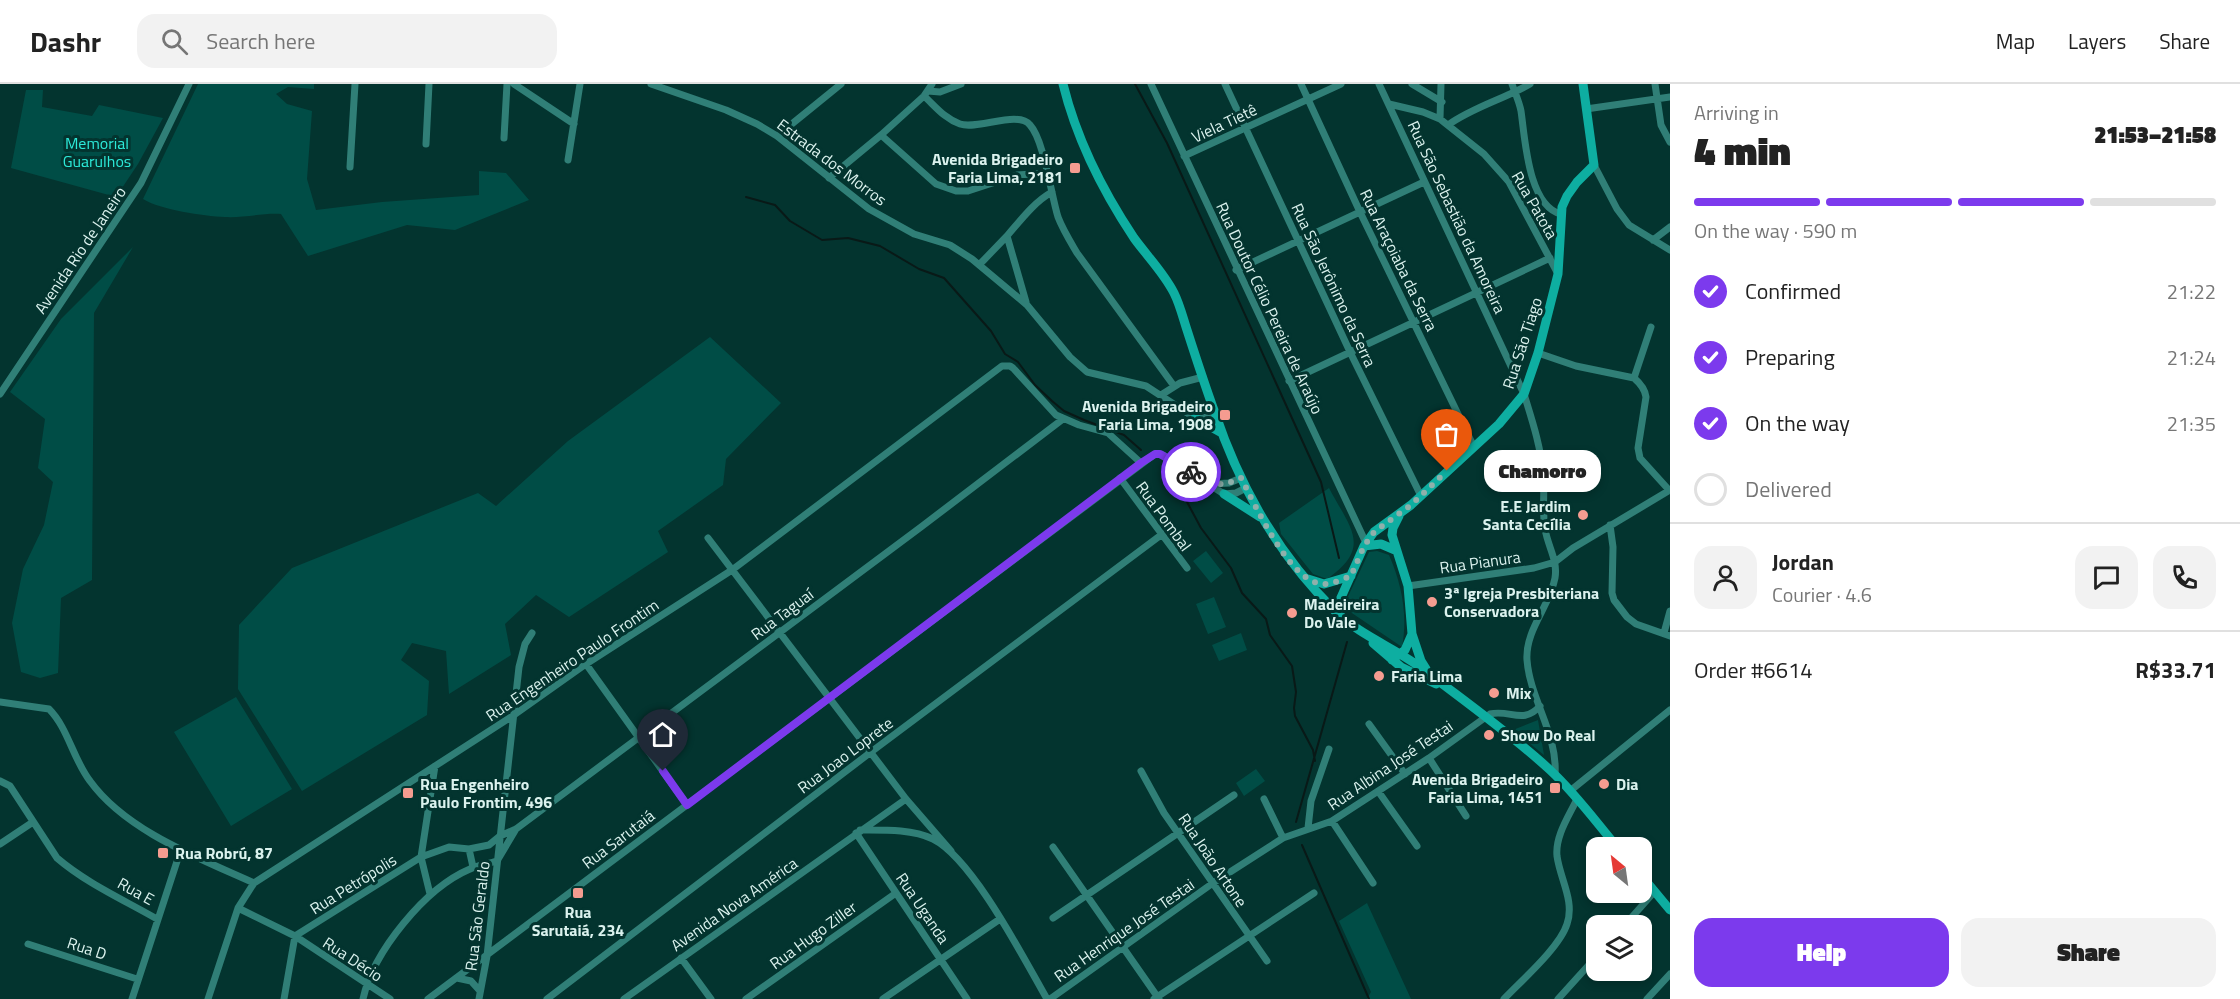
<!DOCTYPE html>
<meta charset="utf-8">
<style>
body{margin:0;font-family:"Titillium Web",sans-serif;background:#f2f2f2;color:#222;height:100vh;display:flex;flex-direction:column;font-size:22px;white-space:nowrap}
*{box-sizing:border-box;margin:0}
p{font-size:20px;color:#767676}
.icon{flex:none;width:33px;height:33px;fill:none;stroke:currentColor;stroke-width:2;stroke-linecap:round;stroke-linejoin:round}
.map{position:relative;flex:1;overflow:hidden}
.sheet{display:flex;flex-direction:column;background:#fff;width:570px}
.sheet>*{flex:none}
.needle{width:39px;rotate:331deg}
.tools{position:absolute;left:1586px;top:753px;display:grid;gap:12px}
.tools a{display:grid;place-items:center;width:66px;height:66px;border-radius:12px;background:#fff;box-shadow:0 3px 9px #0003;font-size:30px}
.pin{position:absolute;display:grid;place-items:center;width:51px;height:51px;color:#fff;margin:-62px -26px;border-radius:50% 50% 50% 0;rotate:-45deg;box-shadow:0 0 6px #0007}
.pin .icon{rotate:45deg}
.courier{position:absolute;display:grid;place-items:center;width:60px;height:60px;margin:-30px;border:4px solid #7c3aed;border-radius:50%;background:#fff;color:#222;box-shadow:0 2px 8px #0007}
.bubble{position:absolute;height:42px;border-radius:18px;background:#fff;box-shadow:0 3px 9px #0003;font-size:20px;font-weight:800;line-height:42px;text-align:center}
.summary em{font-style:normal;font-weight:800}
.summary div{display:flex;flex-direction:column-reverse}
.summary{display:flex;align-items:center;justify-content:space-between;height:102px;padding:0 24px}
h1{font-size:39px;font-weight:800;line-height:45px}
.bar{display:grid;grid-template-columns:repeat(4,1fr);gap:9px 6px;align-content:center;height:72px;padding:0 24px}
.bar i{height:8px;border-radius:4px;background:#e0e0e0}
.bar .active{background:#7c3aed}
.bar p{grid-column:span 4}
.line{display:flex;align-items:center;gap:15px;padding:0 24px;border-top:2px solid #e0e0e0}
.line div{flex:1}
.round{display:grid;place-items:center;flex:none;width:63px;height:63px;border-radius:18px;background:#f2f2f2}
ol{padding:0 24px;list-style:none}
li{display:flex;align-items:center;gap:18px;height:66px}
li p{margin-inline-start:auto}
li .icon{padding:6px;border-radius:50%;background:#7c3aed;color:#fff;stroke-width:4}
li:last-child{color:#767676}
li i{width:33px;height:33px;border:3px solid #e0e0e0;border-radius:50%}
.button{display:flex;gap:12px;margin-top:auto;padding:12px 24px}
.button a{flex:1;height:69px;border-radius:18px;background:#7c3aed;color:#fff;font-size:24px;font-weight:800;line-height:69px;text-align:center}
.button a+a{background:#f2f2f2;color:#222}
header{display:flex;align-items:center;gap:36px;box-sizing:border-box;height:84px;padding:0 30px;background:#fff;border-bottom:2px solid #e0e0e0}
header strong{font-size:28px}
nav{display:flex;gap:33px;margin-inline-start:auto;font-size:21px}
.search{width:420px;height:54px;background:#f2f2f2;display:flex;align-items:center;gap:15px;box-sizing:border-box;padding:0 21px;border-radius:18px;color:#767676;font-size:22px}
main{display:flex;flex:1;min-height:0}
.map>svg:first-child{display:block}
</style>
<header>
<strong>Dashr</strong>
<div class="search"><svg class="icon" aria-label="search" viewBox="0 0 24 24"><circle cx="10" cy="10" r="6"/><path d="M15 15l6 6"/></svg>Search here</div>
<nav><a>Map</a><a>Layers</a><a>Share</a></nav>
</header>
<main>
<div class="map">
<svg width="1670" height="915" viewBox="0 0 1670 915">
<rect width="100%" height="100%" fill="#03342f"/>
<path fill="#004d46" d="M198 0H314V5L288 3 276 10 287 20 312 27 307 95 316 126 382 118 479 111V87L506 89 529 116 455 146 407 141 308 172 281 130C262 129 243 134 225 133 203 132 161 126 143 115Z
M26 6H43L42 23 92 32 99 21 163 34 138 80 116 113 11 84Z
M133 163 94 229 92 496 61 514 58 589 40 594 21 588 12 539 23 485 44 441 53 398 38 384 45 335 10 308 61 235Z
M710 253 781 319 726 375 723 401 658 447 668 468 569 533 536 511 505 540 511 571 449 610 446 567 412 559 401 576 429 597 427 631 302 707 238 605 239 541 292 484 478 409 496 422 568 357Z
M1329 404C1350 444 1373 463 1327 495L1313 490 1281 450 1279 439Z
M1206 467 1223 489 1211 499 1193 477Z
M1377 467 1389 471C1402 501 1408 531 1402 563L1343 523 1369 468Z
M1214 513 1226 543 1208 550 1196 520Z
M1241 549 1247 566 1219 577 1212 561Z
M236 613 292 705 231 742 174 648Z
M1538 636 1544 671 1513 646Z
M1256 685 1265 697 1244 712 1236 699Z
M1367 819 1411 915H1367L1371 908 1339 837Z"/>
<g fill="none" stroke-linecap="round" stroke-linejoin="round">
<path stroke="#091917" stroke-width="2" d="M1135 0 1167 59 1321 398 1339 474
M746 113 775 121 790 137 822 156 848 154 880 162 919 185 944 194 991 247 1005 270 1018 278 1035 301 1052 317 1064 327 1084 336 1124 351 1141 366
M1172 390 1201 444 1231 484 1242 509 1266 535 1270 551 1292 582 1296 608 1294 624 1295 632 1313 666 1315 677
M1296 738 1347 558
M1302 761 1369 915"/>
<path stroke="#307f77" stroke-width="7" d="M514 0 574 40
M651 0 726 26 757 40 777 52 869 125 914 150 950 161 972 175 1027 221 1070 273 1087 288 1146 302 1195 334 1216 333
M1151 0 1366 459
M1225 0 1351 270 1421 412
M1301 0 1360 128 1474 363
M1379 0 1524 310C1532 336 1541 363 1543 390 1545 408 1542 427 1545 445 1548 463 1558 476 1555 494 1550 522 1525 546 1527 576 1530 616 1558 650 1555 691
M1412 0 1442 18
M1512 0C1515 9 1519 17 1521 27 1525 54 1528 122 1561 130
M1655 0 1661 41 1670 58
M928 7 940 8 961 0
M924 12C935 22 945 35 960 40 978 46 1018 26 1030 41 1044 56 1051 111 1058 133 1063 146 1070 157 1077 169L1174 302
M1389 20 1423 28 1440 35 1484 70 1509 98 1557 188
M1586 25 1670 13
M1440 35 1441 0
M1448 41C1473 23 1504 15 1530 0
M881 51 936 100 956 107H968L1017 91 1048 89
M777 52 841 0
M504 54 507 0
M426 60 429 0
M1184 72 1341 0
M568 76 580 0
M1594 81 1617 125 1629 141 1670 166
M350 83 355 0
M829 94 881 51 924 12 932 0
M1653 156 1670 143
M980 180 1007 152
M1236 186 1424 98
M1026 218 1007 152C1020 137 1034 118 1052 108
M1538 269 1576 282 1634 294C1641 300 1645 305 1646 313L1638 364 1640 374 1669 406
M1634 294 1651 243
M1289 297 1550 174
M0 310 141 99 189 0
M1161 311 1180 299 1203 293
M1120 394 1187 484
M1211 400 1229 399 1241 394
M1610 441 1613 463 1612 509 1614 516 1627 533 1636 540 1670 552
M708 454 906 715 951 767
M1408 502 1534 484 1555 478 1573 464 1670 406
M1664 549 1670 527
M586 580 687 721
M0 618 49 625C68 644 73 675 90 697 126 747 199 774 254 799
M1369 640 1405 690
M1429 674 1466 732
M1141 687 1164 729 1267 877
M0 697 10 702 57 774C86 799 124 816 157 835
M1378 707 1417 762
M1570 707 1670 626
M1264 715 1283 754
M1332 737 1373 799
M1308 744 1311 717 1329 665
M860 746C884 746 912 745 933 755 973 775 1024 875 1047 915
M856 749 967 915
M0 760 33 738
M1053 763 1159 915
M469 765 489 761 500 752 516 745 921 443 1063 335
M430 810 421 773 435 682
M238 824 295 852 390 915
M1053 834 1234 711
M1624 842 1655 807
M28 860 137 895
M681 874 711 915
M457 894 471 897 480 907
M132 915 181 765
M208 915 238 824 254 799 514 631 586 580 732 486 1002 282H1010L1013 284 1056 331 1079 341 1108 349 1141 379
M284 915 295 852 421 773 449 763 469 765 473 783
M363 915C373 868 425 804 470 785 478 781 488 780 497 777L516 745
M428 915 1155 370 1163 371 1224 410 1236 409 1246 404
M479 915 487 872 519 583 525 560 532 549
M547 915 871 668 1161 451
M624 915 906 715
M746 915 896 809
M883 915 1000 835
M1050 915 1213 799 1283 754 1332 737 1429 674 1490 630C1510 625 1523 641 1540 622
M1154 915 1314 809
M1504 915C1521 897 1560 863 1567 840 1575 817 1560 795 1557 772 1555 752 1569 732 1577 715
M1558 915 1596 873
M1647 915 1670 890"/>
<path stroke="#0eaea1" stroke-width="9" d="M1063 0C1077 57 1102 106 1134 154 1147 172 1164 189 1174 209 1180 221 1183 234 1187 246 1196 274 1205 302 1215 329 1240 403 1279 472 1335 527 1362 553 1396 564 1424 586 1467 619 1511 650 1550 686 1575 709 1596 738 1618 764
M1195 334 1222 349
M1224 410 1260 433
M1364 462 1381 460 1395 466
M1308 495 1324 500 1351 492
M1335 527 1364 462 1374 448 1411 421 1499 340 1524 310 1538 269 1558 190 1562 123 1567 112 1577 98 1594 81 1583 0
M1412 550 1421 577 1426 585
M1373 559 1401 583 1436 600
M1392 576 1405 566 1412 550 1408 502 1392 451 1393 444 1399 432
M1641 791 1670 826"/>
</g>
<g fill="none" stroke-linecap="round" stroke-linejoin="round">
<path stroke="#8fb0ab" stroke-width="6" stroke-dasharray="0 10.8" d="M1191 388C1211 400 1218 405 1241 394 1255 420 1290 500 1324 500 1333 500 1343 495 1351 492L1364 462 1374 448 1411 421 1447 387"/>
<path stroke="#7c3aed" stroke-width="8" d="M663 687 687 721 1141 379 1155 370H1160L1191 388"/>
</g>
<g fill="#f59c90" stroke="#03342f" stroke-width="2">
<rect x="1069" y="78" width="12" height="12" rx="3"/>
<rect x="1219" y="325" width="12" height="12" rx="3"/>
<circle cx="1583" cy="431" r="6"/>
<circle cx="1432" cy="518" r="6"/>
<circle cx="1292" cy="529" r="6"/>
<circle cx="1379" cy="592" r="6"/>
<circle cx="1494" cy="609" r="6"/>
<circle cx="1489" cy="651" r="6"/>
<circle cx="1604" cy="700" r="6"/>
<rect x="1549" y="698" width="12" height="12" rx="3"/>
<rect x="402" y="703" width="12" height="12" rx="3"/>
<rect x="157" y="763" width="12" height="12" rx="3"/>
<rect x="572" y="803" width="12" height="12" rx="3"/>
</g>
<g text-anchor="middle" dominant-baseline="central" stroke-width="6" stroke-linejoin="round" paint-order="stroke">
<g font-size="16" fill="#dbf2ee" stroke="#03342f">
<text transform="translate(1224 39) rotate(-25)">Viela Tietê</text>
<text transform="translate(832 78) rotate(37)">Estrada dos Morros</text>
<text transform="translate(1535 121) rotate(60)">Rua Patota</text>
<text transform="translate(1457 133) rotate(65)">Rua São Sebastião da Amoreira</text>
<text transform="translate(80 166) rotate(-56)">Avenida Rio de Janeiro</text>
<text transform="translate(1399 176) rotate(64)">Rua Araçoiaba da Serra</text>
<text transform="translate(1334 201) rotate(65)">Rua São Jerônimo da Serra</text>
<text transform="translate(1270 224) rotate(65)">Rua Doutor Célio Pereira de Araújo</text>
<text transform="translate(1522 259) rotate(-72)">Rua São Tiago</text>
<text transform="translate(1164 432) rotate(54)">Rua Pombal</text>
<text transform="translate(1480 478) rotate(-8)">Rua Pianura</text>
<text transform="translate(782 530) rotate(-37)">Rua Taguaí</text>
<text transform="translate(572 576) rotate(-34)">Rua Engenheiro Paulo Frontim</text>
<text transform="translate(845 671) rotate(-37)">Rua Joao Loprete</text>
<text transform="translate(1390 681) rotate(-34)">Rua Albina José Testai</text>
<text transform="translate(618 755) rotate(-37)">Rua Sarutaiá</text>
<text transform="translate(1213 776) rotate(56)">Rua João Artone</text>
<text transform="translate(353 800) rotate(-32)">Rua Petrópolis</text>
<text transform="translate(136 807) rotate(29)">Rua E</text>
<text transform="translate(734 820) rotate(-35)">Avenida Nova América</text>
<text transform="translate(923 824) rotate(56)">Rua Uganda</text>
<text transform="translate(477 832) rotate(-83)">Rua São Geraldo</text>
<text transform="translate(1124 846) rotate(-35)">Rua Henrique José Testai</text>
<text transform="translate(813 851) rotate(-36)">Rua Hugo Ziller</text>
<text transform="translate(87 864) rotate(18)">Rua D</text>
<text transform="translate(353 875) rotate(33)">Rua Décio</text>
</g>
<g font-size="16" fill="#2cead9" stroke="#03342f">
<text x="97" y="59">Memorial<tspan x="97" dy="18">Guarulhos</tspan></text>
</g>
<g font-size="16" font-weight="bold" fill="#dbf2ee" stroke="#03342f" text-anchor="start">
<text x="1063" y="75" text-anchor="end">Avenida Brigadeiro<tspan x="1063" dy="18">Faria Lima, 2181</tspan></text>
<text x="1213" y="322" text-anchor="end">Avenida Brigadeiro<tspan x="1213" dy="18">Faria Lima, 1908</tspan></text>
<text x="1571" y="422" text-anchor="end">E.E Jardim<tspan x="1571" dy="18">Santa Cecília</tspan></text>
<text x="1444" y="509">3ª Igreja Presbiteriana<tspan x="1444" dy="18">Conservadora</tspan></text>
<text x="1304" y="520">Madeireira<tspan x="1304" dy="18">Do Vale</tspan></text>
<text x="1391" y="592">Faria Lima</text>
<text x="1506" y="609">Mix</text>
<text x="1501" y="651">Show Do Real</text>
<text x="1543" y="695" text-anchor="end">Avenida Brigadeiro<tspan x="1543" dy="18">Faria Lima, 1451</tspan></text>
<text x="420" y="700">Rua Engenheiro<tspan x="420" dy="18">Paulo Frontim, 496</tspan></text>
<text x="1616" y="700">Dia</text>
<text x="175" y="769">Rua Robrú, 87</text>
<text x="578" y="828" text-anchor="middle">Rua<tspan x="578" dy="18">Sarutaiá, 234</tspan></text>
</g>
</g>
</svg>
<div class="tools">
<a><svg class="needle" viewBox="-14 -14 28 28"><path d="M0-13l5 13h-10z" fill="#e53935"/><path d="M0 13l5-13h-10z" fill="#767676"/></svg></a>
<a><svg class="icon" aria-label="layers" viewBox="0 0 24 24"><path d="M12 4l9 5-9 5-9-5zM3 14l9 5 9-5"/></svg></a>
</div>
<div class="pin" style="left:1447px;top:387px;background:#ea580c"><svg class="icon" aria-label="bag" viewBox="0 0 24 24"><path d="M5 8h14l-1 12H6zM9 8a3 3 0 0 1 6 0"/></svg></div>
<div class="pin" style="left:663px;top:687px;background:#1f2937"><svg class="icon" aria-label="home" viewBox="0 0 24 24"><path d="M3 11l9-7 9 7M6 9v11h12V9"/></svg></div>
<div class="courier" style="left:1191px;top:388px"><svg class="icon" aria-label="bike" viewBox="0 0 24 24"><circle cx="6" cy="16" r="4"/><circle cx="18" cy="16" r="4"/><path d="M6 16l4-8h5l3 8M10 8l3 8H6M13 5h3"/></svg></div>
<div class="bubble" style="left:1484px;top:366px;width:117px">Chamorro</div>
</div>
<section class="sheet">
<div class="summary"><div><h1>4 min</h1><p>Arriving in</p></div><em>21:53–21:58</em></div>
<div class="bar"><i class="active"></i><i class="active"></i><i class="active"></i><i></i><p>On the way · 590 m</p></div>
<ol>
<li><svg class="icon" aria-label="check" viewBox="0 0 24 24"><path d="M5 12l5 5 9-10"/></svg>Confirmed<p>21:22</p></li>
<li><svg class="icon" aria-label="check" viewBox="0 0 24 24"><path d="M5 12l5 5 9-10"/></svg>Preparing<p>21:24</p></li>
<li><svg class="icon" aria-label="check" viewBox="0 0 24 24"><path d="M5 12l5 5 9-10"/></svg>On the way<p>21:35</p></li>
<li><i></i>Delivered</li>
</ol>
<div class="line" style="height:108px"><a class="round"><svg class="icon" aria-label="person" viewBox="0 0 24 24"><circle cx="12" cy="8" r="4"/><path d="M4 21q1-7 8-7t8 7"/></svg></a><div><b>Jordan</b><p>Courier · 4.6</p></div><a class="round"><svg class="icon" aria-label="chat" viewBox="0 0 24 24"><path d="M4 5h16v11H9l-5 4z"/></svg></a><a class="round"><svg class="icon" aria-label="phone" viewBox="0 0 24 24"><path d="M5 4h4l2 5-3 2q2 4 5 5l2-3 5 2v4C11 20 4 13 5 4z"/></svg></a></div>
<div class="line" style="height:78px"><div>Order #6614</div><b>R$33.71</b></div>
<div class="button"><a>Help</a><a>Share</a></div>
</section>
</main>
